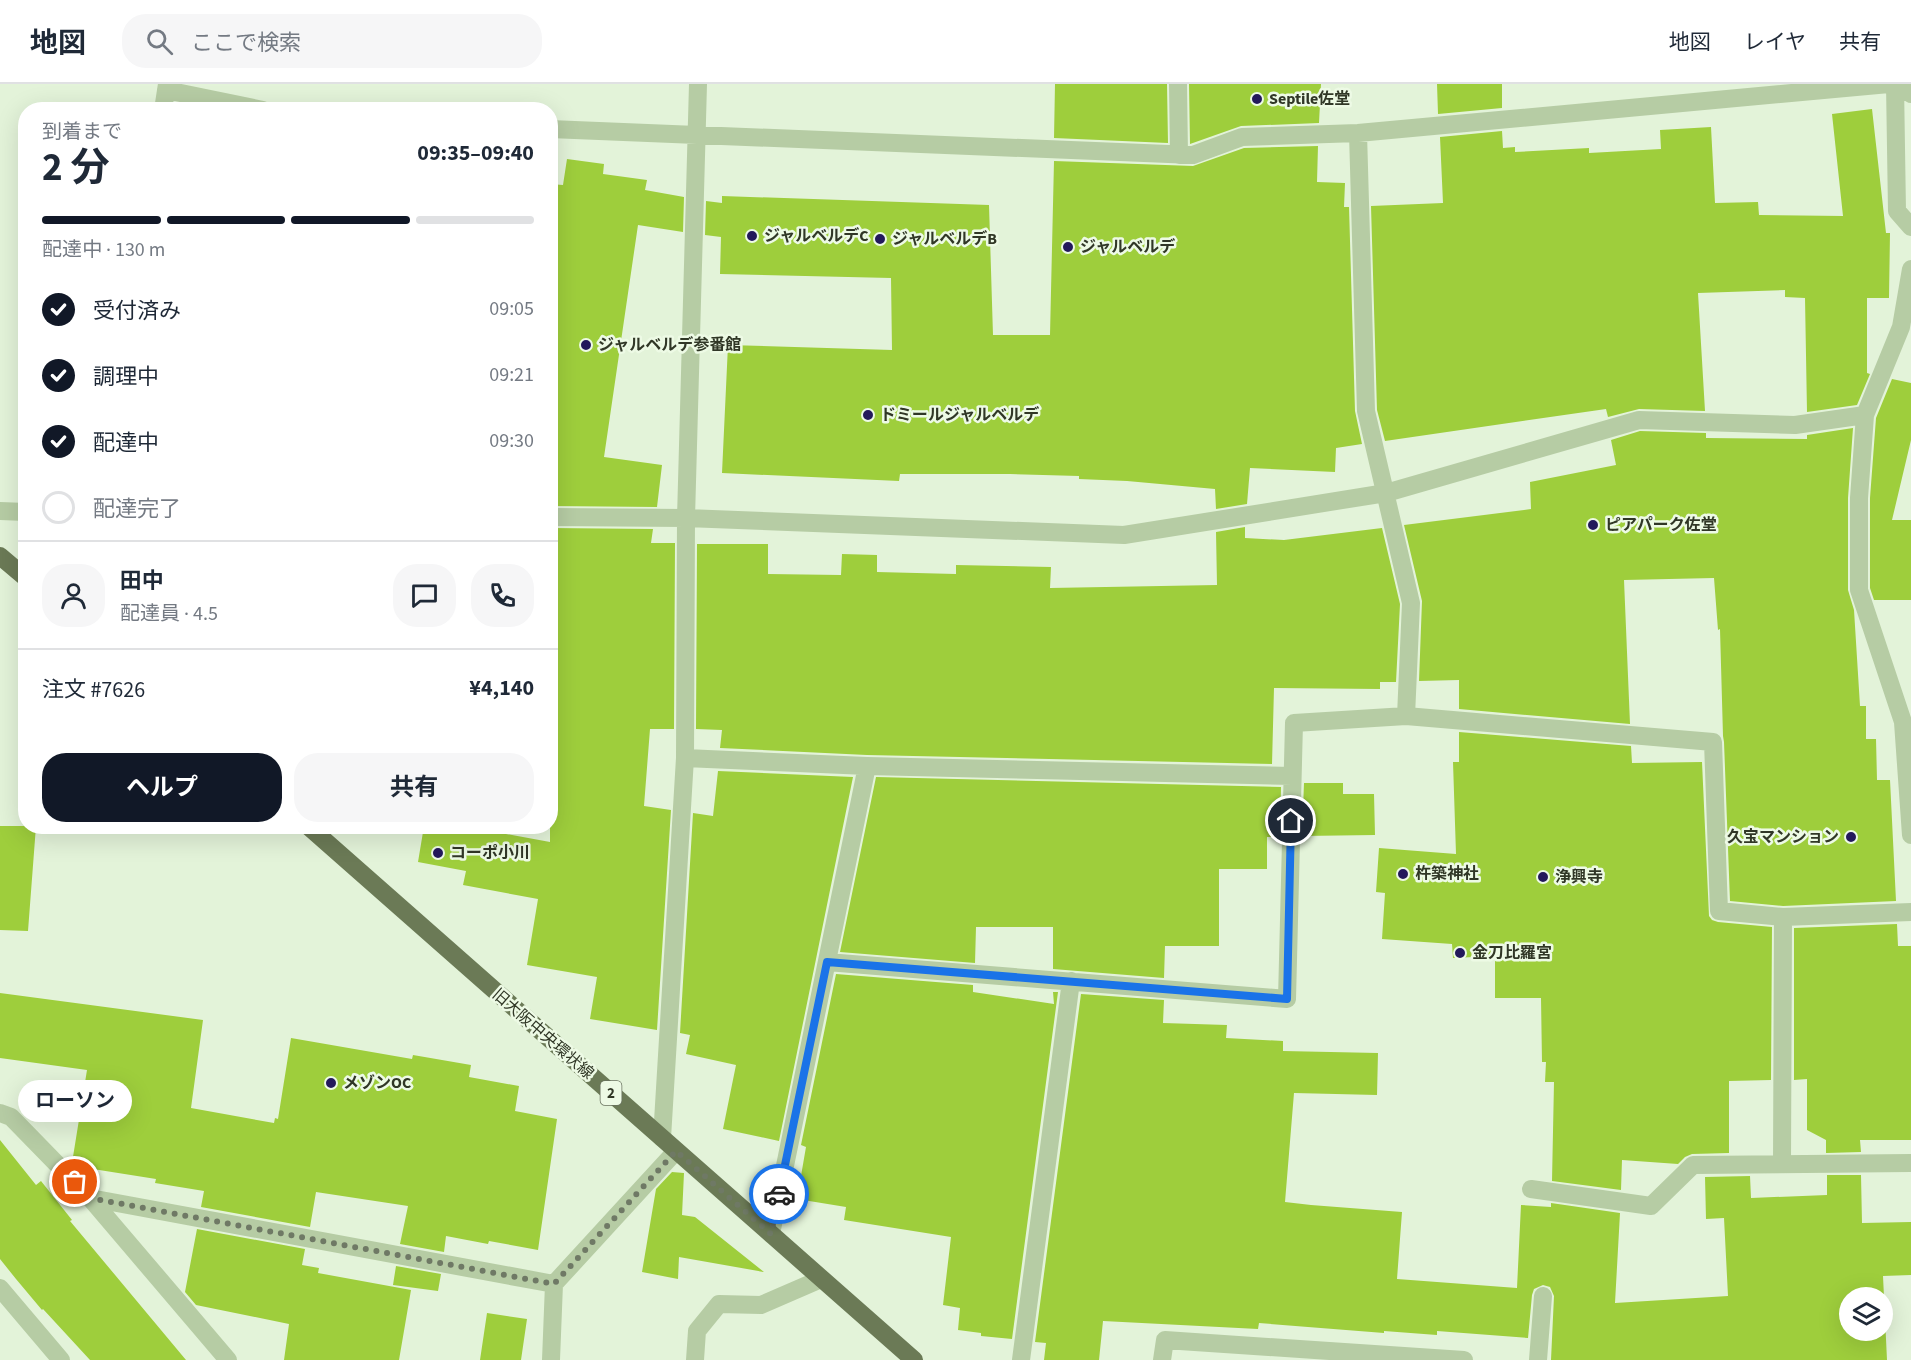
<!DOCTYPE html>
<html lang="ja">
<meta charset="utf-8">
<style>
body{margin:0;font-family:"Source Sans 3","Noto Sans JP",sans-serif;background:#f6f6f7;color:#1f2937;height:100vh;display:flex;flex-direction:column;font-size:22px;white-space:nowrap}
*{box-sizing:border-box;margin:0}
p{font-size:20px;color:#747a83}
.icon{flex:none;width:33px;height:33px;fill:none;stroke:currentColor;stroke-width:2;stroke-linecap:round;stroke-linejoin:round}
.map{position:relative;flex:1;overflow:hidden}
.panel{position:absolute;left:18px;top:18px;width:540px;height:732px;display:flex;flex-direction:column;background:#fff;border-radius:24px;box-shadow:0 6px 24px #0002}
.panel>*{flex:none}
.fabs{position:absolute;left:1839px;top:1203px;display:grid;gap:12px}
.fabs a{display:grid;place-items:center;width:54px;height:54px;border-radius:50%;background:#fff;box-shadow:0 6px 24px #0002;font-size:30px}
.pin{position:absolute;display:grid;place-items:center;width:51px;height:51px;color:#fff;margin:-26px;border:3px solid #fff;border-radius:50%;box-shadow:0 2px 6px #0007}
.courier{position:absolute;display:grid;place-items:center;width:60px;height:60px;margin:-30px;border:4px solid #1a73e8;border-radius:50%;background:#fff;color:#222;box-shadow:0 2px 8px #0007}
.bubble{position:absolute;height:42px;border-radius:21px;background:#fff;box-shadow:0 6px 24px #0002;font-size:20px;font-weight:700;line-height:42px;text-align:center}
.overview em{font-style:normal;font-weight:700}
.overview div{display:flex;flex-direction:column-reverse}
.overview{display:flex;align-items:center;justify-content:space-between;height:102px;padding:0 24px}
h1{font-size:39px;font-weight:700;line-height:45px}
.bar{display:grid;grid-template-columns:repeat(4,1fr);gap:9px 6px;align-content:center;height:72px;padding:0 24px}
.bar i{height:8px;border-radius:4px;background:#e0e1e3}
.bar .on{background:#111827}
.bar p{grid-column:span 4}
.line{display:flex;align-items:center;gap:15px;padding:0 24px;border-top:2px solid #e0e1e3}
.line div{flex:1}
.round{display:grid;place-items:center;flex:none;width:63px;height:63px;border-radius:24px;background:#f6f6f7}
ol{padding:0 24px;list-style:none}
li{display:flex;align-items:center;gap:18px;height:66px}
li p{margin-inline-start:auto}
li .icon{padding:6px;border-radius:50%;background:#111827;color:#fff;stroke-width:4}
li:last-child{color:#747a83}
li i{width:33px;height:33px;border:3px solid #e0e1e3;border-radius:50%}
.button{display:flex;gap:12px;margin-top:auto;padding:12px 24px}
.button a{flex:1;height:69px;border-radius:24px;background:#111827;color:#fff;font-size:24px;font-weight:700;line-height:69px;text-align:center}
.button a+a{background:#f6f6f7;color:#1f2937}
header{display:flex;align-items:center;gap:36px;box-sizing:border-box;height:84px;padding:0 30px;background:#fff;border-bottom:2px solid #e0e1e3}
header strong{font-size:28px}
nav{display:flex;gap:33px;margin-inline-start:auto;font-size:21px}
.search{width:420px;height:54px;background:#f6f6f7;display:flex;align-items:center;gap:15px;box-sizing:border-box;padding:0 21px;border-radius:24px;color:#747a83;font-size:22px}
.map>svg:first-child{display:block}
</style>
<header>
<strong>地図</strong>
<div class="search"><svg class="icon" aria-label="search" viewBox="0 0 24 24"><circle cx="10" cy="10" r="6"/><path d="M15 15l6 6"/></svg>ここで検索</div>
<nav><a>地図</a><a>レイヤ</a><a>共有</a></nav>
</header>
<div class="map">
<svg width="1911" height="1276" viewBox="0 0 1911 1276">
<rect width="100%" height="100%" fill="#e3f3d9"/>
<path fill="#9ece3c" fill-rule="evenodd" d="M1055 0H1167L1168 59 1054 54Z
M1189 0H1321L1319 39 1241 42 1190 60Z
M1437 0H1502V24L1438 30Z
M1872 25 1886 149H1890L1889 214H1867V289L1870 290 1857 321 1807 328 1805 214 1785 213V206L1698 209 1705 327 1639 325 1608 333 1606 325 1385 357 1377 326 1371 122 1443 119 1440 53 1502 47 1503 64 1515 63V68L1589 64V69L1661 65 1660 46 1711 43 1715 119 1758 118 1759 131 1843 132 1832 30Z
M1318 62 1317 98 1345 99 1344 123H1349L1355 327 1362 360 1336 364 1335 388 1250 384 1247 420 1216 425 1215 405 1127 397 1079 395V392L1010 390H900L899 397 722 389 728 261 892 266 891 194 720 190 721 153 705 151 706 117 722 119V112L989 121 993 251H1050L1054 77 1193 82 1244 64Z
M567 75 604 80 603 90 647 96 645 106 684 113 683 148 638 141 604 373 662 381 657 423 550 422V100L563 101Z
M1892 295 1911 299V356L1892 436H1911V516H1874L1870 504V414L1876 334Z
M1853 344 1848 414V506L1854 526 1860 622H1866V655H1876L1877 696H1890L1896 817 1783 822 1730 817 1724 658 1723 652 1720 545 1718 546 1714 494 1624 496 1630 640 1459 625V596L1419 597 1422 517 1404 441 1531 425 1530 398 1616 381 1611 356 1640 347 1706 349V354L1807 355V351Z
M1245 443V454L1284 456 1382 444 1400 520 1396 598H1380V605L1274 604 1272 680 867 671 720 664 722 646 696 645 697 460H768V490L841 491 842 470 877 471V488L956 490V481L1051 483 1050 504 1217 501 1216 448Z
M550 444 653 445 651 459H675L674 645H650L644 722 671 726 657 946 590 935 597 893 527 881 538 815 463 801 466 787 418 778 424 742H462L550 758Z
M1459 648 1631 662 1632 679 1702 678 1709 832 1712 836 1718 838 1772 843 1771 996 1729 997V1069L1692 1070 1685 1073 1678 1080 1622 1076 1621 1106 1552 1097 1554 998H1545L1546 978H1542L1541 914H1495V872L1453 874 1452 860 1382 855 1385 809 1376 808 1379 764 1456 770 1453 678H1459Z
M718 687 853 693 779 1057 723 1045 736 981 686 970 690 951 680 949 693 729 713 732Z
M876 693 1281 703 1280 753H1267V785H1219V862H1165L1164 894 1053 885V843H976L975 879 840 868Z
M1304 699H1343V710H1374L1375 751 1302 752Z
M0 742H36L28 847 0 846Z
M1897 840 1898 862H1911V1056H1860L1861 1068 1826 1069V1056L1807 1046V995L1794 996V844Z
M836 890 973 901V908L1054 920 1053 908H1058L1012 1255 981 1252V1249L958 1246 960 1224 943 1221 951 1153 844 1136 846 1123 797 1115 806 1063 801 1061Z
M0 909 203 936 191 1024 274 1039 275 1034 278 1035 291 954 412 975 413 971 471 981 469 993 519 1002 515 1027 557 1035 538 1166 489 1157 488 1160 446 1152 444 1168 400 1160 408 1122 316 1108 310 1143 201 1123 204 1107 155 1099 156 1095 74 1082 72 1079 87 986 0 974Z
M1081 910 1164 916 1163 939 1227 941 1226 954 1283 957V967L1378 969 1377 1011 1294 1009 1285 1118 1311 1121 1402 1128 1397 1195 1517 1204 1521 1121 1551 1123V1119L1620 1129 1615 1219 1728 1212 1724 1134 1706 1135 1705 1093 1750 1092 1751 1114 1827 1111V1091H1861L1862 1139 1911 1138V1191L1883 1192 1887 1276H1551L1554 1212 1550 1203 1543 1201 1534 1205 1532 1211 1528 1254 1437 1247V1251L1384 1247V1249L1259 1239 1258 1245 1103 1237 1099 1276H1044L1046 1259 1035 1258ZM1850 1214H1882V1246H1850Z
M0 1056 36 1101 41 1097 72 1136 70 1137 186 1276H90L43 1225 42 1226 16 1195 0 1175Z
M672 1088 684 1089 682 1131 695 1133 764 1188 679 1173 678 1195 642 1188 656 1105Z
M197 1145 305 1165 302 1181 319 1184 318 1189 411 1206 399 1276H284L289 1240 196 1221 185 1208Z
M396 1182 441 1190 438 1207 393 1201Z
M487 1229 527 1235 521 1276H480Z"/>
<g fill="none" stroke-linecap="round" stroke-linejoin="round">
<path stroke="#b6cca4" stroke-width="18" d="M1178 0 1179 71
M1895 0 1897 127 1911 143
M1896 0 1911 10
M166 6 263 26
M163 26 167 0
M550 45 1193 71 1242 53 1358 49 1889 0
M1358 49 1366 327 1411 519 1406 632
M1865 331 1859 414V506L1903 638 1911 751
M0 427 26 428
M550 433 686 434 1124 451 1386 409 1639 336 1795 341 1865 331 1901 243 1911 185
M685 674 867 682 1292 692
M827 878 1287 915 1294 639 1406 632 1713 658 1719 827 1783 833 1911 828
M0 1029 11 1033 90 1114 228 1276
M662 1054 685 674 686 434 698 0
M1782 1080 1783 833
M1531 1105 1651 1122 1693 1081 1911 1079
M90 1114 554 1200
M771 1150 867 682
M0 1204 61 1276
M551 1276 554 1200 676 1067
M695 1276 697 1247 719 1220 761 1221 821 1195
M1021 1276 1071 897
M1162 1276 1165 1256 1464 1276
M1538 1276 1543 1212"/>
<path stroke="#6b7a56" stroke-width="18" d="M0 472 26 494
M308 742 914 1276"/>
</g>
<g fill="none" stroke-linecap="round" stroke-linejoin="round">
<path stroke="#6f7965" stroke-width="6" stroke-dasharray="0 10.8" d="M75 1098 90 1114 554 1200 676 1067 771 1150 779 1110"/>
<path stroke="#1a73e8" stroke-width="8" d="M779 1110 827 878 1287 915 1291 737"/>
</g>
<g fill="#23195b" stroke="#edfae5" stroke-width="2">
<circle cx="1257" cy="15" r="6"/>
<circle cx="752" cy="152" r="6"/>
<circle cx="880" cy="155" r="6"/>
<circle cx="1068" cy="163" r="6"/>
<circle cx="586" cy="261" r="6"/>
<circle cx="868" cy="331" r="6"/>
<circle cx="1593" cy="441" r="6"/>
<circle cx="1851" cy="753" r="6"/>
<circle cx="438" cy="769" r="6"/>
<circle cx="1403" cy="790" r="6"/>
<circle cx="1543" cy="793" r="6"/>
<circle cx="1460" cy="869" r="6"/>
<circle cx="331" cy="999" r="6"/>
</g>
<g text-anchor="middle" dominant-baseline="central" stroke-width="5" stroke-linejoin="round" paint-order="stroke">
<rect fill="#edfae5" stroke="#69725f" stroke-width="1.5" x="600.5" y="997" width="21" height="24" rx="4.5"/>
<g font-size="15" font-weight="bold" fill="#303726">
<text x="611" y="1009">2</text>
</g>
<g font-size="16" font-weight="bold" fill="#303726" stroke="#edfae5" text-anchor="start">
<text x="1269" y="15">Septile佐堂</text>
<text x="764" y="152">ジャルベルデC</text>
<text x="892" y="155">ジャルベルデB</text>
<text x="1080" y="163">ジャルベルデ</text>
<text x="598" y="261">ジャルベルデ参番館</text>
<text x="880" y="331">ドミールジャルベルデ</text>
<text x="1605" y="441">ピアパーク佐堂</text>
<text x="1839" y="753" text-anchor="end">久宝マンション</text>
<text x="450" y="769">コーポ小川</text>
<text x="1415" y="790">杵築神社</text>
<text x="1555" y="793">浄興寺</text>
<text x="1472" y="869">金刀比羅宮</text>
<text x="343" y="999">メゾンOC</text>
</g>
<g font-size="16" fill="#303726" stroke="#edfae5">
<text transform="translate(543 950) rotate(41)">旧大阪中央環状線</text>
</g>
</g>
</svg>
<div class="fabs">
<a><svg class="icon" aria-label="layers" viewBox="0 0 24 24"><path d="M12 4l9 5-9 5-9-5zM3 14l9 5 9-5"/></svg></a>
</div>
<div class="pin" style="left:75px;top:1098px;background:#ea580c"><svg class="icon" aria-label="bag" viewBox="0 0 24 24"><path d="M5 8h14l-1 12H6zM9 8a3 3 0 0 1 6 0"/></svg></div>
<div class="pin" style="left:1291px;top:737px;background:#1f2937"><svg class="icon" aria-label="home" viewBox="0 0 24 24"><path d="M3 11l9-7 9 7M6 9v11h12V9"/></svg></div>
<div class="courier" style="left:779px;top:1110px"><svg class="icon" aria-label="car" viewBox="0 0 24 24"><path d="M5 17H2v-5l4-1 3-4h7l3 4 3 1v5h-3M9 17h6M6 11h13"/><circle cx="7" cy="17" r="2"/><circle cx="17" cy="17" r="2"/></svg></div>
<div class="bubble" style="left:18px;top:996px;width:114px">ローソン</div>
<section class="panel">
<div class="overview"><div><h1>2 分</h1><p>到着まで</p></div><em>09:35–09:40</em></div>
<div class="bar"><i class="on"></i><i class="on"></i><i class="on"></i><i></i><p>配達中 · 130 m</p></div>
<ol>
<li><svg class="icon" aria-label="check" viewBox="0 0 24 24"><path d="M5 12l5 5 9-10"/></svg>受付済み<p>09:05</p></li>
<li><svg class="icon" aria-label="check" viewBox="0 0 24 24"><path d="M5 12l5 5 9-10"/></svg>調理中<p>09:21</p></li>
<li><svg class="icon" aria-label="check" viewBox="0 0 24 24"><path d="M5 12l5 5 9-10"/></svg>配達中<p>09:30</p></li>
<li><i></i>配達完了</li>
</ol>
<div class="line" style="height:108px"><a class="round"><svg class="icon" aria-label="person" viewBox="0 0 24 24"><circle cx="12" cy="8" r="4"/><path d="M4 21q1-7 8-7t8 7"/></svg></a><div><b>田中</b><p>配達員 · 4.5</p></div><a class="round"><svg class="icon" aria-label="chat" viewBox="0 0 24 24"><path d="M4 5h16v11H9l-5 4z"/></svg></a><a class="round"><svg class="icon" aria-label="phone" viewBox="0 0 24 24"><path d="M5 4h4l2 5-3 2q2 4 5 5l2-3 5 2v4C11 20 4 13 5 4z"/></svg></a></div>
<div class="line" style="height:78px"><div>注文 #7626</div><b>¥4,140</b></div>
<div class="button"><a>ヘルプ</a><a>共有</a></div>
</section>
</div>
